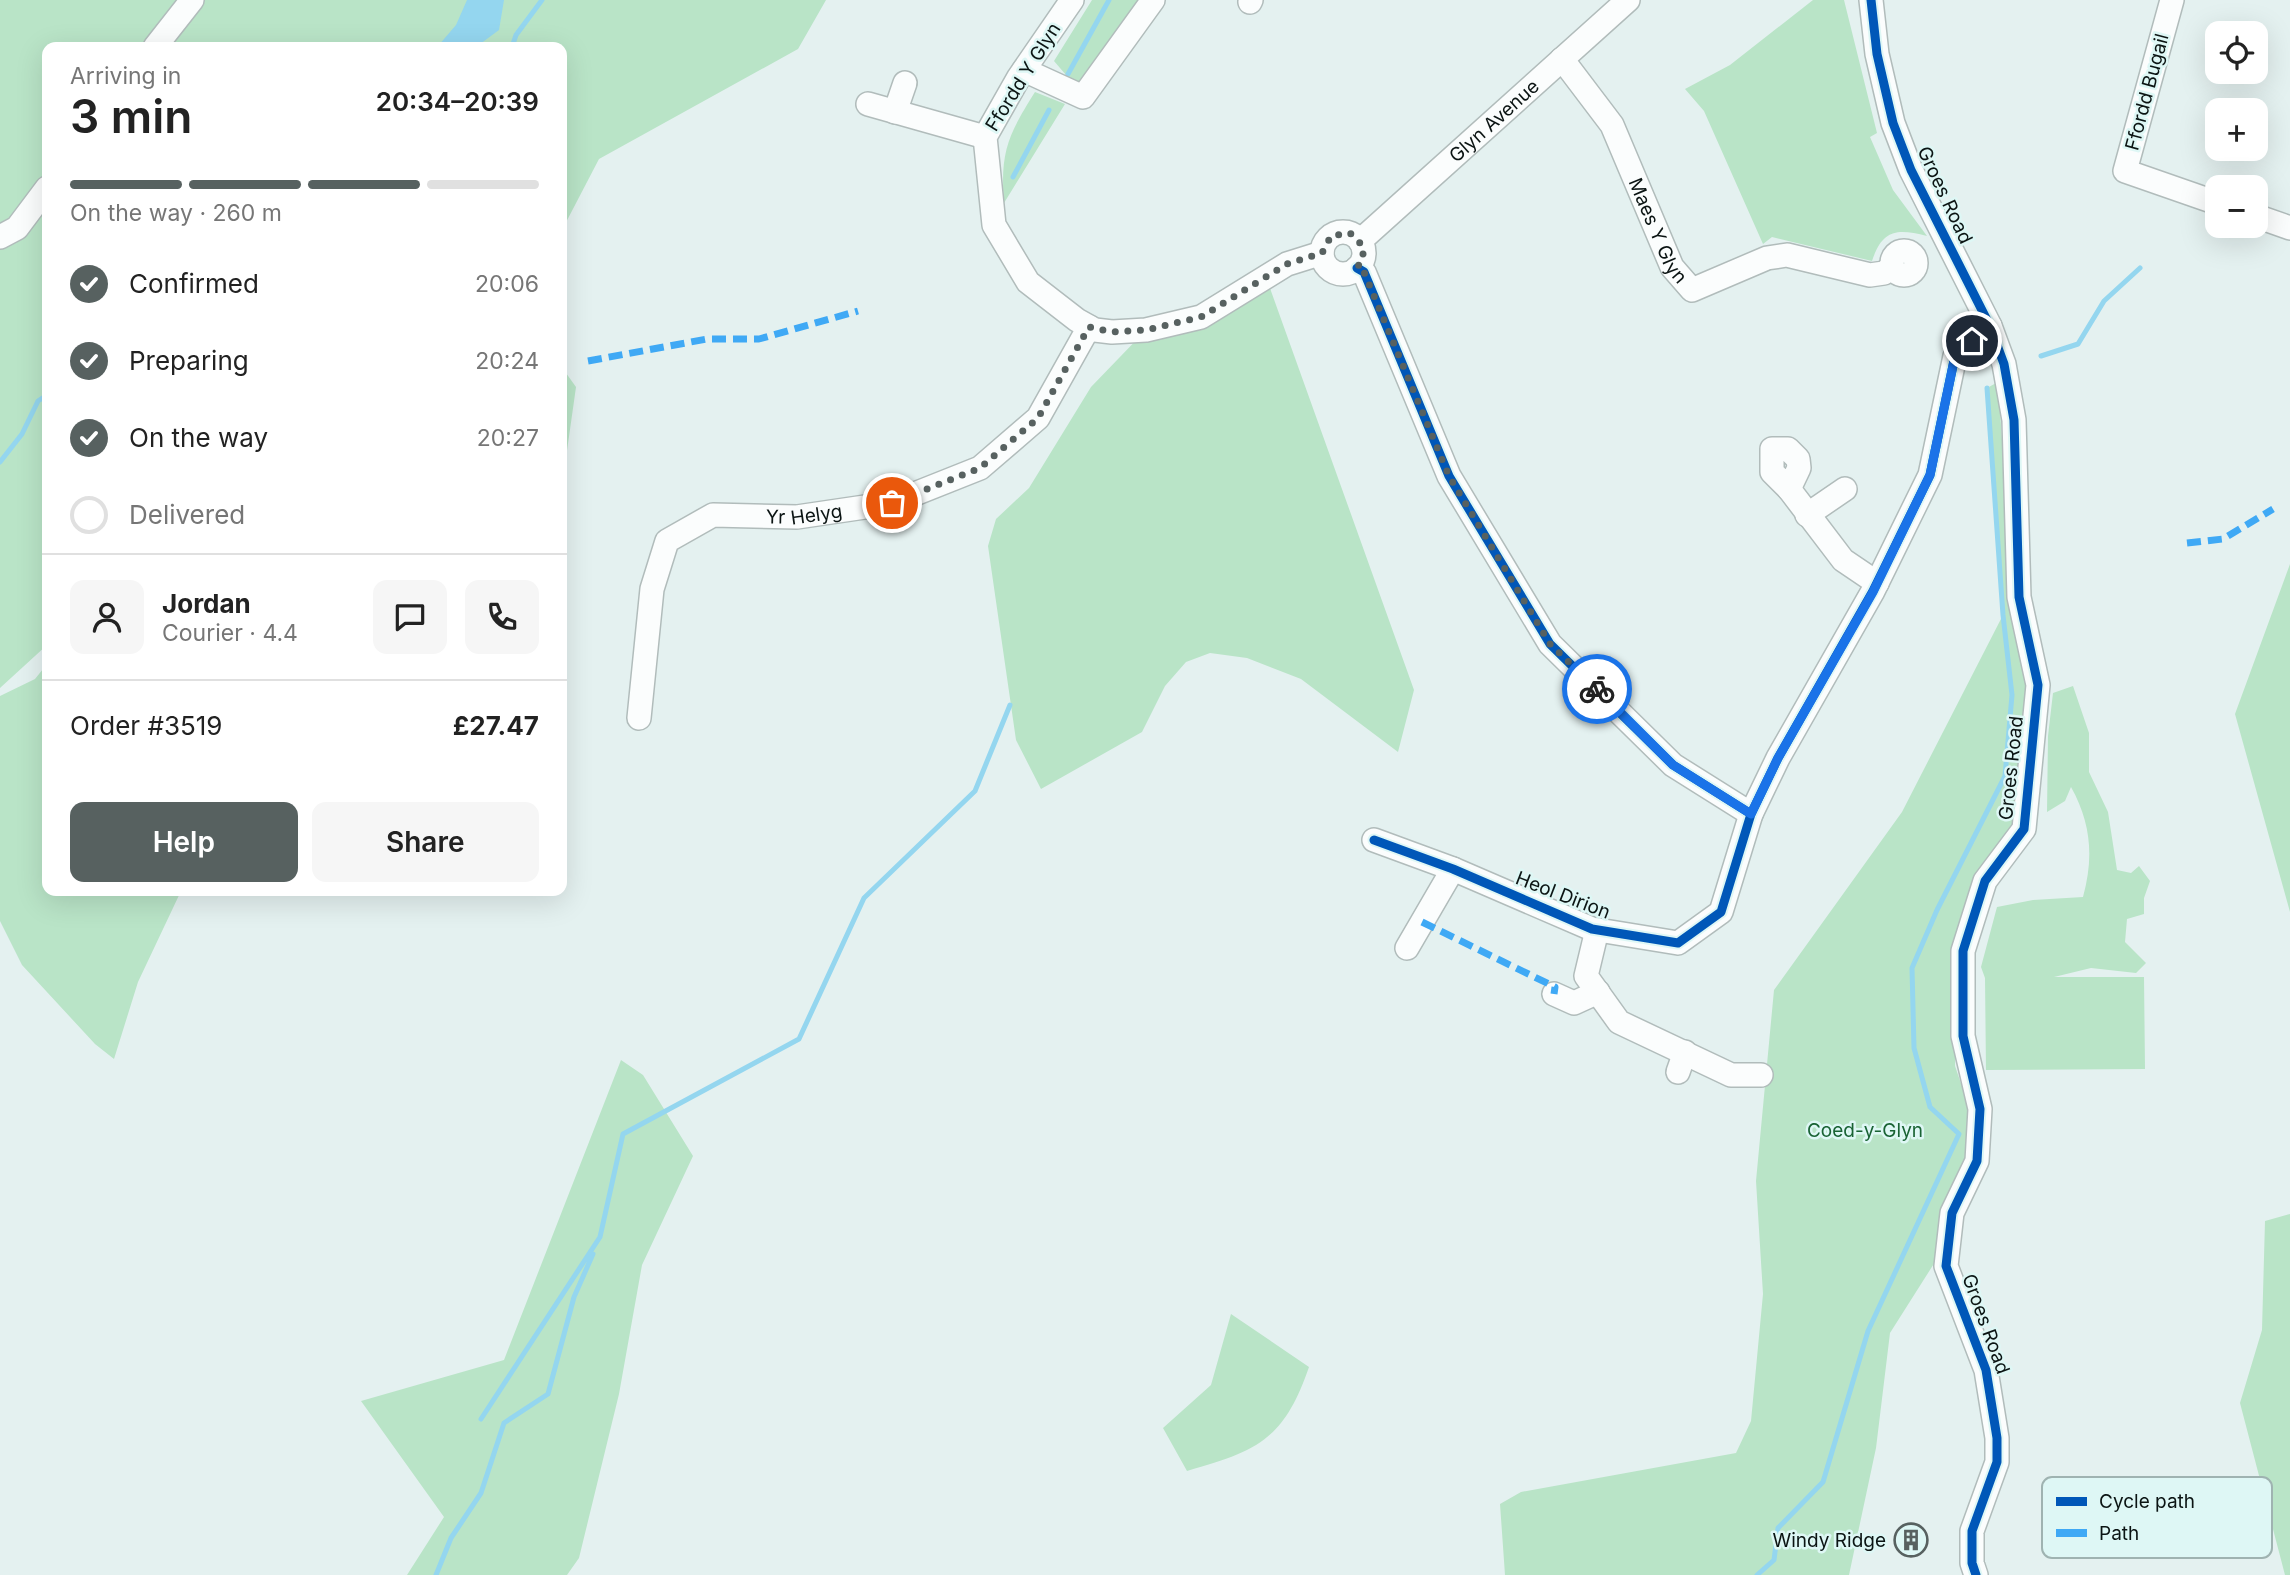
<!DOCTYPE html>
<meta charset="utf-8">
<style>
body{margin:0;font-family:Inter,sans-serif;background:#f6f6f6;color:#222;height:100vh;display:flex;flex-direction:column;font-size:26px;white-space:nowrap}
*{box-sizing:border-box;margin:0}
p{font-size:23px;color:#767676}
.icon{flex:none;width:38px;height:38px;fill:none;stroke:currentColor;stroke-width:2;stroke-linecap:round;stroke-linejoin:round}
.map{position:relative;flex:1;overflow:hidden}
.sheet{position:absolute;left:42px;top:42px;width:525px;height:854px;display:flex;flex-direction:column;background:#fff;border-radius:14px;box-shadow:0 7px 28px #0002}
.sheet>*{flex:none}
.tools{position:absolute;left:2205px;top:21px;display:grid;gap:14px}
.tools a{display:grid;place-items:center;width:63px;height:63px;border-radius:14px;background:#fff;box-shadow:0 7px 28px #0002;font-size:35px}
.pin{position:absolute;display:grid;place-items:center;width:60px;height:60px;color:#fff;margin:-30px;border:4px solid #fff;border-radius:50%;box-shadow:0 2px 7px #0007}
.courier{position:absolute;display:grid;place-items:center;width:70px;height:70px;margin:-35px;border:5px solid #1a73e8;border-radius:50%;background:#fff;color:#222;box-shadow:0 2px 9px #0007}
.head em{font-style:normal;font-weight:600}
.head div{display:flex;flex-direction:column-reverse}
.head{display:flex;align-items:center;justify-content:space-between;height:119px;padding:0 28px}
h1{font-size:46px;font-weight:600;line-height:52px}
.bar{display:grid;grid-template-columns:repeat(4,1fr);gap:10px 7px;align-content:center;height:84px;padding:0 28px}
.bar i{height:9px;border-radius:5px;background:#e0e0e0}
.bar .on{background:#576160}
.bar p{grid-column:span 4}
.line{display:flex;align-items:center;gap:18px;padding:0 28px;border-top:2px solid #e0e0e0}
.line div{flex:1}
.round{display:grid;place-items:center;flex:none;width:74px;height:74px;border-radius:14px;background:#f6f6f6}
ol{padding:0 28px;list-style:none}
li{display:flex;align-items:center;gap:21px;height:77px}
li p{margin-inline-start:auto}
li .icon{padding:7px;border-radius:50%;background:#576160;color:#fff;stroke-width:4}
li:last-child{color:#767676}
li i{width:38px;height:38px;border:4px solid #e0e0e0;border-radius:50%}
.cta{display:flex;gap:14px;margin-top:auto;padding:14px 28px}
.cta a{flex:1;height:80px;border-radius:14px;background:#576160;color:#fff;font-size:28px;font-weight:600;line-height:80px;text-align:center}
.cta a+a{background:#f6f6f6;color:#222}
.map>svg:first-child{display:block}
</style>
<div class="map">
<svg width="2290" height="1575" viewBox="0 0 2290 1575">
<rect width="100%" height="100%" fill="#e4f1f0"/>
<path fill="#b9e4c7" d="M0 0H826L798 49 599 159 562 230V47H47V645L0 688Z
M1092 0H1144L1085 83 1072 82 1054 61Z
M1813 0H1844L1877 133 1870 137 1893 190 1927 236C1898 229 1883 228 1872 261L1772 237 1763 244 1704 111 1685 89 1730 65Z
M1035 92 1065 104 1004 203C1000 152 1008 135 1035 92Z
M1266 277 1414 690 1398 752 1301 679 1247 658 1210 653 1186 662 1165 686 1142 732 1041 789 1016 740 988 546 996 519 1029 488 1091 387 1146 330Z
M562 373H566L576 387 562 486Z
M1998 382 2013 597 2030 689 2017 822 1957 949 1955 1066 1969 1107V1156L1935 1262 1890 1333 1876 1448 1849 1575H1505L1500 1504 1521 1492 1736 1453 1751 1421 1763 1294 1756 1181 1774 990 1902 812 2003 615 1987 388Z
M2290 564V912L2235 714Z
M47 664V891H181L138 982 114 1059 95 1044 22 965 0 921V696L35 679Z
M2073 686 2089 733V772L2108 812 2117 870 2131 873 2139 866 2150 881 2144 898V914L2127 919 2125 942 2146 963 2136 973 2091 968 2054 977H2144L2145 1069 1986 1070 1985 978 1981 967 1997 907 2033 900 2083 897C2094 857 2091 823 2071 787L2065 801 2047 812 2048 736 2053 693Z
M621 1060 643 1075 693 1156 642 1265 619 1394 579 1558 567 1575H407L444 1517 361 1401 504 1360Z
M2290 1214V1575H2285L2240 1403 2262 1330 2265 1221Z
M1231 1314 1309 1367C1284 1440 1257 1451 1187 1471L1163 1428 1211 1385Z"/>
<path fill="#94d6ef" d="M467 0H504L499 30 476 47H441L438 46 456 25Z"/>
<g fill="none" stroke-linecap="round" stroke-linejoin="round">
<path stroke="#94d6ef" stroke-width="5" d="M512 47 516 35 542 0
M1068 74 1109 0
M1013 177 1049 110
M2041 356 2078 344 2104 301 2140 268
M0 462 22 434 38 401 47 395
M481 1419 600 1237 623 1134 799 1039 864 898 975 791 1010 705
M436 1575 451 1538 481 1493 504 1423 548 1394 574 1297 593 1254
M1757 1575 1774 1560 1778 1528 1823 1482 1868 1331 1959 1134 1930 1107 1914 1048 1912 968 1937 910 2005 776 2012 695 2003 615 1987 388"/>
<defs>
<g id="minor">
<path d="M1072 0 1019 77 985 137 994 225 1028 282 1077 320 1095 330 1112 332 1146 330 1201 317 1287 264 1322 253"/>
<path d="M1871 0 1877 54 1893 123 1911 170 1990 326 2004 364 2014 420 2019 597 2038 685 2024 829 1985 881 1963 951V1036L1980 1109 1977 1161 1952 1213 1946 1266 1986 1370 1997 1438V1462L1972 1531V1563L1976 1575"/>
<path d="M2172 0 2125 171 2217 203"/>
<path d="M1250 2 1251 0"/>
<path d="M155 47 192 0"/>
<path id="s1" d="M1562 59 1612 125 1672 267 1692 290 1767 258 1787 255 1870 275 1884 273 1892 267"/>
<path d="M1024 70 1083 97 1153 0"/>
<path d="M868 104 985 137"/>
<path d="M895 112 905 83"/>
<path d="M2256 216 2290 228"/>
<circle cx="1343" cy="253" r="21"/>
<path d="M0 237 17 228 47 188"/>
<path id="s2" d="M1360 241 1628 0"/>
<circle cx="1904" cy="263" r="12"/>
<path d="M1357 268 1364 272 1449 476 1550 644 1673 765 1751 814"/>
<path d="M1772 449H1788L1798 459 1799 468 1789 489 1772 472Z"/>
<path d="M1789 489 1843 560 1877 583"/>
<path d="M1807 515 1845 489"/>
<path id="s3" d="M639 718 652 589 667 541 713 515 797 517 892 503 980 468 1038 418 1089 327"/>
<path d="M1374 840 1453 869 1592 929 1678 943 1721 912 1751 814 1778 758 1873 591 1930 475 1955 356 1990 326"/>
<path d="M1597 930 1586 976 1619 1022 1731 1075H1761"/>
<path d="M1407 948 1453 869"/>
<path d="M1554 994 1574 1003 1598 992"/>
<path d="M1678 1072 1685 1052"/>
</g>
</defs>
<use href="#minor" stroke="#b1bcbb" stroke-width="26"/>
<use href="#minor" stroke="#fbfdfd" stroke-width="23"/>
<path stroke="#3fa9f5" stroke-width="7" stroke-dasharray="14 7" stroke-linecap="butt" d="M588 361 707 339H759L858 311
M2187 543 2223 539 2273 509
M1422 922 1555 987 1554 994"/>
<defs>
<path id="cycleway" d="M1871 0 1877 54 1893 123 1911 170 1990 326 2004 364 2014 420 2019 597 2038 685 2024 829 1985 881 1963 951V1036L1980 1109 1977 1161 1952 1213 1946 1266 1986 1370 1997 1438V1462L1972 1531V1563L1976 1575
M1357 268 1364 272 1449 476 1550 644 1673 765 1751 814
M1374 840 1453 869 1592 929 1678 943 1721 912 1751 814 1778 758 1873 591 1930 475 1955 356 1990 326"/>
</defs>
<use href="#cycleway" stroke="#def7f5" stroke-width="13"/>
<use href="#cycleway" stroke="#0057b8" stroke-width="9"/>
</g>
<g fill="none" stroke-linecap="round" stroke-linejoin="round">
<path stroke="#576160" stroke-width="7" stroke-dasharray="0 12.6" d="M892 503 980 468 1038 418 1089 327 1112 332 1146 330 1201 317 1287 264 1322 253 1331 236 1350 233 1363 246V258L1357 268 1364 272 1449 476 1550 644 1597 689"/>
<path stroke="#1a73e8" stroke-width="9" d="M1597 689 1673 765 1751 814 1778 758 1873 592 1930 475 1955 356 1972 341"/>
</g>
<defs>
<symbol id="building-ring" viewBox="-11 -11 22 22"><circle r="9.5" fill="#def7f5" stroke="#576160" stroke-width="1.5"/><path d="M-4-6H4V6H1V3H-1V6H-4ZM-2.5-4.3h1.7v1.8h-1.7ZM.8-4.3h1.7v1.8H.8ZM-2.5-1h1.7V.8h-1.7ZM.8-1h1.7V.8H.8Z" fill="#576160"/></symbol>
</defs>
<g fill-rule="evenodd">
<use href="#building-ring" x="1892" y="1521" width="38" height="38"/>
</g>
<g text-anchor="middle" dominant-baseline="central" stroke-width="5" stroke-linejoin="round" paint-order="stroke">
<g font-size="19" fill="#0b1413" stroke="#def7f5">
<text transform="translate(1023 77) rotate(-58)">Ffordd Y Glyn</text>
<text transform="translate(2147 92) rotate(-75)">Ffordd Bugail</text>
<text stroke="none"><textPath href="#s2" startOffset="180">Glyn Avenue</textPath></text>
<text transform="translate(1945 195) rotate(65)">Groes Road</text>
<text stroke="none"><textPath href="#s1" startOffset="198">Maes Y Glyn</textPath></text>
<text stroke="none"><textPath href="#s3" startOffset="324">Yr Helyg</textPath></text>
<text transform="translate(2011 768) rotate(-84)">Groes Road</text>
<text transform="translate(1563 895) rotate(21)">Heol Dirion</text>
<text transform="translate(1986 1324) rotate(70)">Groes Road</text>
</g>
<g font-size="19" fill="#196334" stroke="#def7f5">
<text x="1865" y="1130">Coed-y-Glyn</text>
</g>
<g font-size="19" fill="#0b1413" stroke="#def7f5" text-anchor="end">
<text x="1886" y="1540">Windy Ridge</text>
</g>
</g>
<rect x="2042" y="1477" width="230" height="81" rx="10" fill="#def7f5" stroke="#9fb3b1" stroke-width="2"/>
<rect x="2056" y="1497" width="31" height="9" fill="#0057b8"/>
<rect x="2056" y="1529" width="31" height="8" fill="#3fa9f5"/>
<g font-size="19" fill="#0b1413">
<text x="2099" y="1508">Cycle path</text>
<text x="2099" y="1540">Path</text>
</g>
</svg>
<div class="tools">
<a><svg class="icon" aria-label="locate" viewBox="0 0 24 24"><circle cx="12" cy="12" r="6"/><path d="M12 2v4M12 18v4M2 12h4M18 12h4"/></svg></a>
<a>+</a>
<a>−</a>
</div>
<div class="pin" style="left:892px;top:503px;background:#ea580c"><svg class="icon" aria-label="bag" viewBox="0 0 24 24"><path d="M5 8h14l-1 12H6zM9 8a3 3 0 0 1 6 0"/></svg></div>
<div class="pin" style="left:1972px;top:341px;background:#1f2937"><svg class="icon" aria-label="home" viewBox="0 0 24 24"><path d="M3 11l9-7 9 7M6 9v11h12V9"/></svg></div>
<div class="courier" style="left:1597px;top:689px"><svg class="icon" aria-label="bike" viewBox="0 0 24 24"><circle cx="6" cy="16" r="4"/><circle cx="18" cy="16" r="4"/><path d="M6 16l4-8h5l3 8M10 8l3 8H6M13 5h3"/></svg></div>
<section class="sheet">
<div class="head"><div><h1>3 min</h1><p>Arriving in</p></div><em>20:34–20:39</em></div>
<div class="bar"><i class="on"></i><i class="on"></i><i class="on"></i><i></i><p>On the way · 260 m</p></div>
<ol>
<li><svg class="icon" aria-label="check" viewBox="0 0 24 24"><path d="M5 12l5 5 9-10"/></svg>Confirmed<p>20:06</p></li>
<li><svg class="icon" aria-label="check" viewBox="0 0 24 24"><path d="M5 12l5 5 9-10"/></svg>Preparing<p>20:24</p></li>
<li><svg class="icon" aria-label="check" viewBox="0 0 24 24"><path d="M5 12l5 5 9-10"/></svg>On the way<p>20:27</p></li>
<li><i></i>Delivered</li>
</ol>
<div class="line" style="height:126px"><a class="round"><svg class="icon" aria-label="person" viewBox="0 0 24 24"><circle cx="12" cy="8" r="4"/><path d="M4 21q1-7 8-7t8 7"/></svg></a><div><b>Jordan</b><p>Courier · 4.4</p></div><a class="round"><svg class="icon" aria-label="chat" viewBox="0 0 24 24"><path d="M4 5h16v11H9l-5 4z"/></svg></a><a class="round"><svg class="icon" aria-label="phone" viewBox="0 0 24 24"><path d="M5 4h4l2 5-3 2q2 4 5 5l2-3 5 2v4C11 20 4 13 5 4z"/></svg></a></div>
<div class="line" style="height:91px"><div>Order #3519</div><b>£27.47</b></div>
<div class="cta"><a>Help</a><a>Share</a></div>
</section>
</div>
